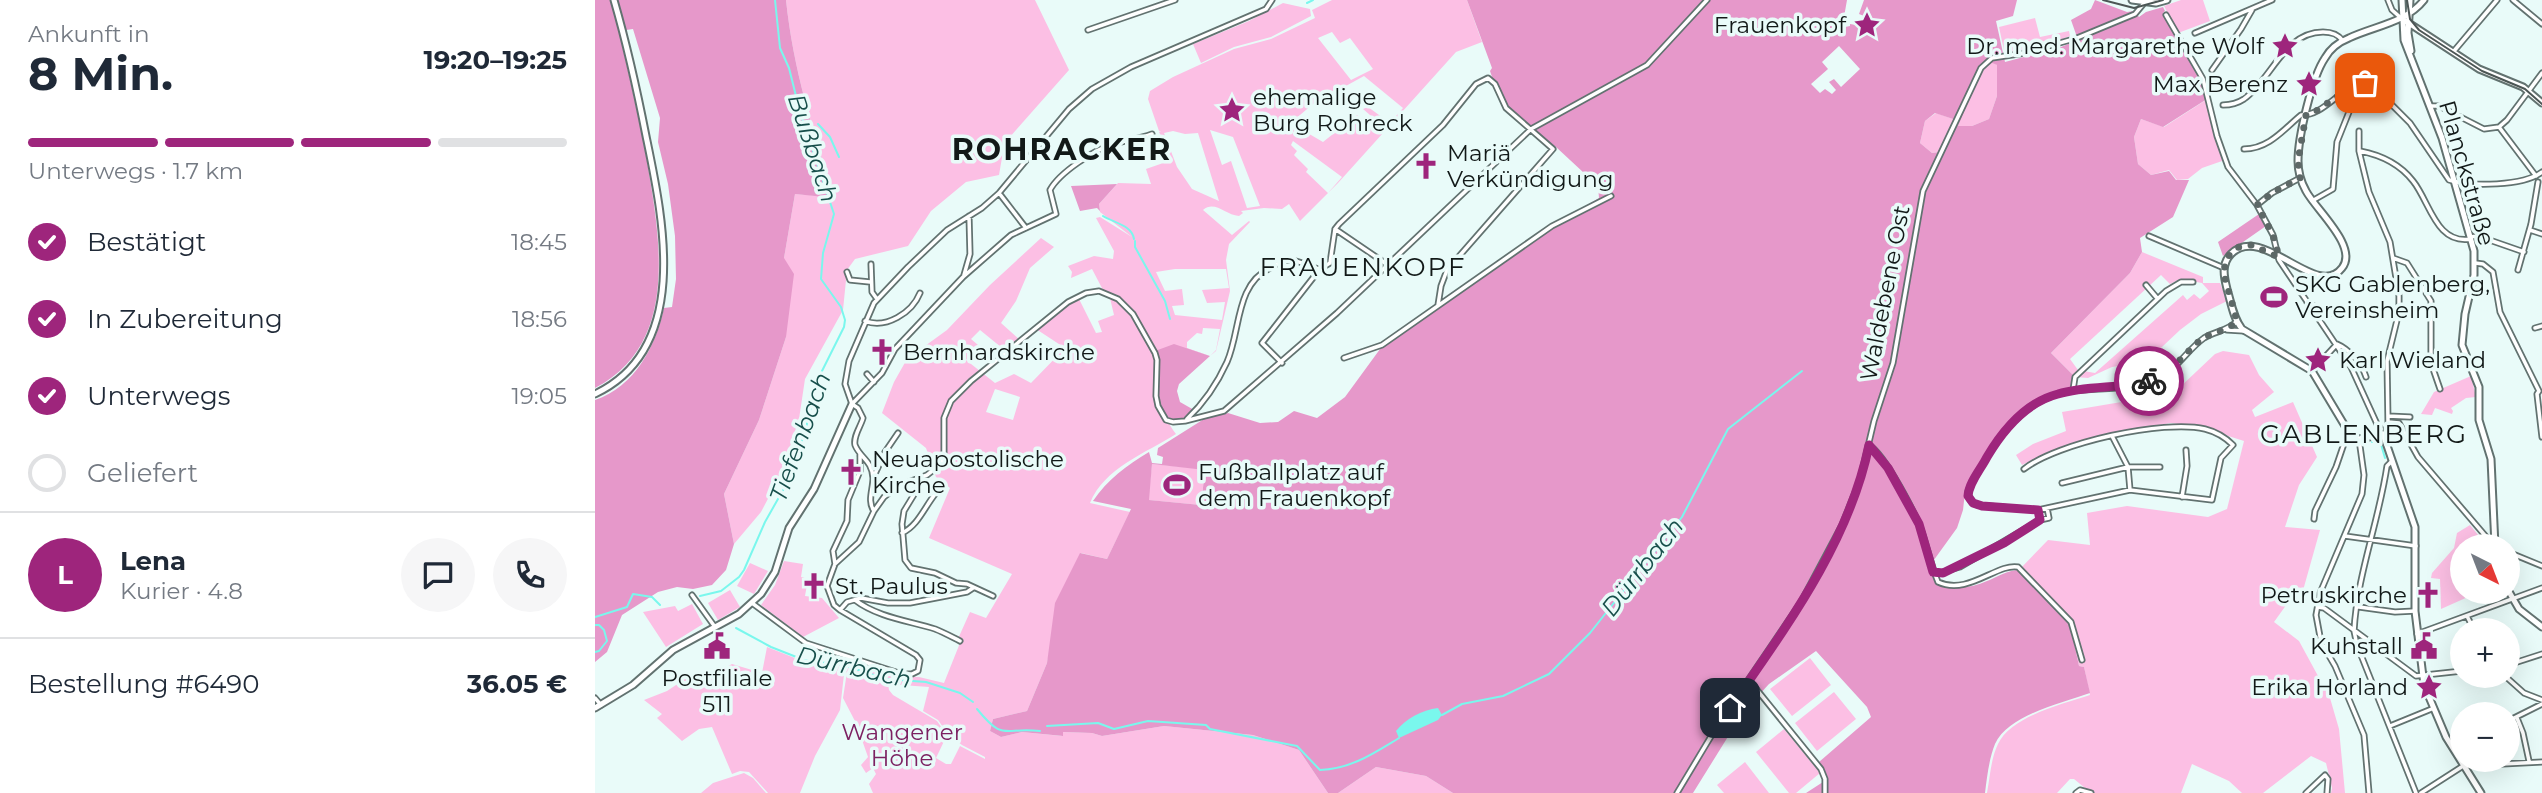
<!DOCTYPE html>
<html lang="de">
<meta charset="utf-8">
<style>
body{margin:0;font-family:Montserrat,sans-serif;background:#f6f6f7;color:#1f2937;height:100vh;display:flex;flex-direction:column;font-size:26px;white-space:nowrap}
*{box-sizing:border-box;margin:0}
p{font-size:23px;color:#747a83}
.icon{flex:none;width:38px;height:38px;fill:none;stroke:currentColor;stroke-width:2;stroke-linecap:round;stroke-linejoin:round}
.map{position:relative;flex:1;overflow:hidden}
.side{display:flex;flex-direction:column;background:#fff;width:595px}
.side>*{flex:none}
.needle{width:46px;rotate:138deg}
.fabs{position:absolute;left:1855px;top:534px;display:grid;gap:14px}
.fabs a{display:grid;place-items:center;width:70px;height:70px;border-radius:50%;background:#fff;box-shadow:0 7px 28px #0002;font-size:35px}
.pin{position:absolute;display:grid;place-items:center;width:60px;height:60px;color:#fff;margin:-30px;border-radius:14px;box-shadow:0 4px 10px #0006}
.courier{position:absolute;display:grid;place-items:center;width:70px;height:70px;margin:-35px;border:5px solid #9e257c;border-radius:50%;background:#fff;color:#222;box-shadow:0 2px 9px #0007}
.overview em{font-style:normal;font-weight:700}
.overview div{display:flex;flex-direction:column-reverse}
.overview{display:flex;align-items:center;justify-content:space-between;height:119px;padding:0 28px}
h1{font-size:46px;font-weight:700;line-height:52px}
.bar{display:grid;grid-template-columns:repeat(4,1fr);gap:10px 7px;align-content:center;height:84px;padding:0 28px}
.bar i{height:9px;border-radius:5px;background:#e0e1e3}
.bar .selected{background:#9e257c}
.bar p{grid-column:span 4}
.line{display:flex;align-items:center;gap:18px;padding:0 28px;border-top:2px solid #e0e1e3}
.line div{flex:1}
.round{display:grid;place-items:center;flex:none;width:74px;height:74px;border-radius:37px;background:#f6f6f7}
ol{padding:0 28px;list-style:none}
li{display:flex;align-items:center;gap:21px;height:77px}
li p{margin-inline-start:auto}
li .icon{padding:7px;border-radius:50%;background:#9e257c;color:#fff;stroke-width:4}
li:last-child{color:#747a83}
li i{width:38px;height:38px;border:4px solid #e0e1e3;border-radius:50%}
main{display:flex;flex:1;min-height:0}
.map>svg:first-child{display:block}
</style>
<main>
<section class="side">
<div class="overview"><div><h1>8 Min.</h1><p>Ankunft in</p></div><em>19:20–19:25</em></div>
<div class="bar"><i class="selected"></i><i class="selected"></i><i class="selected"></i><i></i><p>Unterwegs · 1.7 km</p></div>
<ol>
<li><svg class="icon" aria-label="check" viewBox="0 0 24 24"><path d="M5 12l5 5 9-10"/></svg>Bestätigt<p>18:45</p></li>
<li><svg class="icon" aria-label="check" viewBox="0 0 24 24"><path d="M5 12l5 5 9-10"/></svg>In Zubereitung<p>18:56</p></li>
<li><svg class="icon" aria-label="check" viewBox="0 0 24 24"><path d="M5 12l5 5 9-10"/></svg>Unterwegs<p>19:05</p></li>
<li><i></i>Geliefert</li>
</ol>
<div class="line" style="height:126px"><b class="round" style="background:#9e257c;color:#fff">L</b><div><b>Lena</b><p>Kurier · 4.8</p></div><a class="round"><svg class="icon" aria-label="chat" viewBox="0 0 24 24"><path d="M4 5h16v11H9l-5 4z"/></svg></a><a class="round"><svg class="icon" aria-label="phone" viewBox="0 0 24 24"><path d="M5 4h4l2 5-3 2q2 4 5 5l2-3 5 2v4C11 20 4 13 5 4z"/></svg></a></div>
<div class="line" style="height:91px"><div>Bestellung #6490</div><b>36.05 €</b></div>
</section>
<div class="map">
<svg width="1947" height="793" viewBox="0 0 1947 793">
<rect width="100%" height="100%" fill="#e9fbf9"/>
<path fill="#fcbfe4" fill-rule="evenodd" d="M191 0H440L474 70 414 138 409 146 404 175 371 182 336 211 313 246 260 259 252 270 248 310 210 379 204 419 186 474 166 512 139 544 129 494 164 420 191 337 189 258 200 194 240 197C218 133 198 68 191 0Z
M737 0H872L887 42 861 52 743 183 705 221 694 204 687 209 669 208 646 211 648 213 644 216C630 215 620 200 608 210L637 235 654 221 655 222 634 244 631 260 635 291 621 351 615 356 579 345 563 359C562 388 563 410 581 434 551 453 509 468 495 503L535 512 512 559 486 553 457 640 452 663 432 711 398 719 395 731 406 737 427 732 467 736V732L497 733 507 736 569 726 658 735 704 750 733 793H278L274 784 281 774 278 768 271 773 266 765 273 757 261 723 248 698 252 672 249 674 245 710 220 756 205 793H173L154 772 145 771 137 774 117 727 104 729 87 741 62 718 67 714 49 700 72 691 93 677 98 685 137 664 167 673 172 647 215 664 230 667 233 657 301 677H324L349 683 365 643 362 641 375 612 391 618 417 574 334 538 355 488 341 477 331 448 287 413 299 382 312 359 352 330 395 285 446 238 459 247 435 268 421 301 406 323 426 341 412 352 385 330 376 339 383 345 371 360 400 383 419 374 436 383 470 348 441 329 483 297 501 333 507 332 503 321 519 315 514 294 539 314 524 297 508 290 497 269 476 278 477 272 473 266 499 256 518 259 519 251 501 218 505 217 537 237 509 215 505 212 504 204 523 183 556 184 551 169 574 161 571 146 564 132 566 131H564L553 99 555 91 578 77 639 49 676 39 720 18 717 10ZM737 32 745 43 755 38 778 69 756 80 723 38ZM769 76 808 108 795 123 773 107 768 109 790 128 785 133 762 115 728 142 697 124 699 120 730 94 749 87ZM615 130 638 137 665 206 652 208 636 161 627 165ZM578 131 590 134 603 133 624 201 597 189 582 167 569 133ZM698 141 747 177 733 193 711 172 713 169 699 155 702 151 696 145ZM580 269H631L634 288 607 290 612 303 630 302 627 320 580 315 577 306 589 305 587 289 570 291 561 272ZM608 328 625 329 621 350 615 356 592 348V342L602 333 607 334ZM400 389 425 397 418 420 391 412ZM293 684 334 687 328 711 343 720 353 734 367 745 390 757V759L365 746 356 764H351L341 758 352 735 342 721 298 695 294 690Z
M1586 0H1608L1615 21 1583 33 1569 6Z
M688 3 715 9 716 16 676 37 639 47 606 63 598 44 654 21Z
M1440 18 1445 37 1474 31 1475 36 1467 39 1468 43 1410 55 1404 27Z
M1395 61 1402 65V96L1394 119 1377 126H1362L1385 74Z
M1614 98 1620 137 1630 160 1607 168 1593 179 1582 180 1574 170 1556 175 1543 164 1539 137 1546 119 1569 127Z
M1341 113 1361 120 1345 152 1337 153 1325 143 1330 121Z
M1547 252 1608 277V283H1625L1632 301 1606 314 1585 330 1551 362 1517 367 1493 378 1480 377 1456 353 1535 273ZM1566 275 1575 284 1585 279 1607 283 1614 291 1605 299 1599 294 1592 300 1588 295 1500 373 1483 370 1475 359Z
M1628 351 1654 355 1664 375 1679 392 1657 410 1660 417 1698 402 1722 457 1704 485 1690 527 1725 530 1707 594H1699L1679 622 1704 641 1735 698 1744 729 1750 793H1736L1737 788 1731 763 1716 756 1668 793H1647L1634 781 1597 764 1586 793H1489L1490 788 1479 779H1475L1462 793H1392C1395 777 1396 758 1403 744 1416 716 1468 704 1495 695L1489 667 1484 666 1475 624 1424 570 1453 540 1495 545 1492 513 1532 506 1613 517 1632 509 1649 441 1605 427 1576 423 1515 433 1453 452 1427 465 1421 455 1438 444 1471 431 1467 412 1562 396 1584 388 1620 354Z
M1876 376 1881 397 1871 398 1856 408 1858 411 1857 414 1840 408 1837 415 1826 414 1839 392Z
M557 464 610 469 606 505 553 500Z
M1875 525 1892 546H1867V592H1884L1846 609 1845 579 1836 578 1837 573 1859 548 1862 533Z
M189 561 208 564 206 577 213 579 210 596 227 598 244 618 208 637 166 605 180 585Z
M155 563 173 571 159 594 142 586Z
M135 590 145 607 123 620 113 603Z
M97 604 108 624 71 647 48 612 80 606 83 611Z
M1215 658 1236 685 1197 716 1175 689Z
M1239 692 1261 719 1222 751 1200 723Z
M1189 729 1225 773 1201 793H1194L1161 752Z
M1150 762 1174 793H1129L1122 785Z
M781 767 831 776 858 793H743Z
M149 773 158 778 171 793H106L118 783Z"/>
<path fill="#e698ca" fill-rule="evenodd" d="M0 0H16L21 19C32 66 43 113 52 161 65 239 85 344 0 388Z
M23 0H191C198 68 218 133 240 198L200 194 189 258 199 274 191 337 164 420 129 494 139 544 131 570 117 585 98 589 82 587 63 592 27 615 12 652 0 662V400C40 387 61 345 69 308L77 307 81 279 80 236 73 184 63 142 65 118 38 29 31 30Z
M872 0H1252L1249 17 1250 27 1255 26V24L1267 26 1269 16 1264 14 1269 0H1422L1418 16 1401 21 1410 62 1466 47 1483 40 1476 20 1496 9 1500 0 1532 12 1539 11 1544 17 1551 12 1568 7 1570 11 1568 13 1605 75 1612 99 1568 127 1546 119 1539 137 1543 164 1556 175 1574 171 1581 180H1594L1578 217 1545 238 1547 252 1535 273 1456 353 1480 377 1478 391 1452 398 1419 421 1394 449 1370 492 1368 510 1362 528 1336 564 1341 583C1359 589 1375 589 1392 581 1403 577 1412 570 1424 570L1475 624 1484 666 1489 667 1495 693C1467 703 1413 715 1400 744 1394 759 1392 777 1390 793H1211L1228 782 1224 762 1276 717 1272 707 1221 651 1174 684 1162 697 1164 703 1139 727 1098 793H858L831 776 781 767 743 793H733L704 750 658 735 569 726 507 736 497 733 468 732V736L427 732 406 737 395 731 398 719 432 711 452 663 460 603 485 553 512 559 536 509 498 501C512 480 532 465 554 452L557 463 567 464 568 457 562 455 563 448 609 419 633 413 665 423 683 422 699 411 722 418 750 397 788 345 957 226 1004 198 1003 186 961 147 939 132 940 126C914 124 902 92 895 71L897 68ZM1244 46 1265 69 1246 87 1239 79 1234 82 1241 90 1237 94 1230 89 1225 93 1216 84 1233 69 1227 62ZM1395 62 1402 65V96L1394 119 1377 126H1363L1385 74ZM1340 113 1361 120 1345 152 1337 153 1325 143 1330 121ZM557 464 610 470 606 505 554 500Z
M522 184 504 204 505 211 502 208 485 211 476 186Z
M1664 214 1671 226 1628 256 1623 242Z
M579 344 615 356 584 384 582 391 585 402 599 410C559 448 561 374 560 351Z"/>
<path fill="#7af7ed" d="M843 708 847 715 843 720 804 738 801 731C810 719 827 710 843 708Z"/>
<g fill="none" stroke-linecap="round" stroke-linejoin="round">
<path stroke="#7af7ed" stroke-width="2" d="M712 3 718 0
M223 124 235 137 244 157
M508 216C519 223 537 225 539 239
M540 241V247L570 301 575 319
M1777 442 1785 441 1790 458
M105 596 126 591 144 577 149 570 170 522 192 483 210 432 222 381 249 327 250 320 246 307 226 279 228 253 239 214 205 112 194 68 185 48 180 0
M0 617 32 607 38 594 57 597 65 605
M0 625H4L9 630 12 641 4 651 0 652
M141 628 176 647 209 660 248 665 291 679 331 682 365 693 378 702
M382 709C409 742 407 727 445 731
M847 715 867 704 908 696 954 674 995 633 1087 517 1133 429 1207 371
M452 726 503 723 519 729 553 721 611 725 615 729 702 746 725 770C756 769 779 753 804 738"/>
<defs>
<path id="street" d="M1793 0 1797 10 1806 18
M1918 0 1947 24
M1571 15 1608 79 1622 136 1633 167 1662 205 1678 235 1684 260 1756 367 1782 424 1786 429
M493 30 580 0
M1600 33 1677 0
M1859 51 1902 0
M1617 70 1646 29 1657 10
M1628 105C1636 105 1643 103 1649 99 1677 79 1689 32 1728 32 1737 32 1743 34 1748 41
M1836 106H1844L1889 129 1904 127 1912 120 1947 73
M1904 127 1941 176
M1764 131V151L1774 192 1795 242 1804 296V312L1792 361 1793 422
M1649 149C1674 149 1689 129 1706 115 1729 116 1745 87 1768 83L1780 88 1815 123 1854 180C1877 187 1928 186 1947 172
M1765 151C1786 155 1804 163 1818 181 1835 202 1841 245 1876 239
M404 193 431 228
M1717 201 1738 189 1742 142 1758 102 1756 87
M1662 205 1677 193 1705 178
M740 229 793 265
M1935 230 1947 234
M1554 236 1629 268
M1875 237 1883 236 1929 252
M1798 258 1812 263 1836 301V363L1845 389
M1880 263 1888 264 1898 272 1905 312 1944 391 1942 394 1947 437
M276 264 277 292 282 299
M1923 270 1936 224 1943 182
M252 272 255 280 275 282
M369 275 375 254 374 216
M1551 285 1562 298
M1712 302 1733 314 1767 308
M270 321C291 329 317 313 325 293
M1940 328 1947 326
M1632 330 1649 331
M749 358 787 345 957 226 1016 196
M687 363 667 343 725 269
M1717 371 1742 344C1754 349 1767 364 1771 377
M272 374 279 382
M1478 390 1480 377 1571 291 1586 282H1598
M257 404 287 373 300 349 368 277 416 235 461 214 455 190C464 173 500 149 519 144 532 140 544 139 557 134
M1793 416 1815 417
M592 419C609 403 622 384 632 362 646 330 640 285 675 268 681 265 688 260 694 260 705 260 715 268 725 269L735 263 740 229 744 224 848 125 881 84 893 78 900 84 911 108 958 149 852 270 846 286 843 305
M1793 422 1804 423 1823 457 1899 546
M1517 436 1533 467 1535 490
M1764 439 1769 475 1767 494 1725 593 1721 615 1726 642 1740 666 1769 735 1774 793
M1274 445C1290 454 1322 516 1328 535 1333 551 1337 568 1343 582 1373 596 1402 563 1423 567L1476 622 1487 660
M1796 462 1792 466C1784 521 1762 575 1759 631L1762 645 1821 793
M1429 469C1462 443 1569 419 1610 429 1622 432 1630 437 1638 445L1626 458 1617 500 1535 490 1443 510 1382 505 1375 500 1373 491C1395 448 1425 398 1476 391 1504 388 1534 390 1561 379 1581 371 1592 350 1609 338 1620 331 1633 331 1642 321
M279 476 290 452 303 433
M323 478 320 493 309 511 307 524 310 560 316 568 340 573 361 583 372 584 398 596
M1467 483 1533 467H1565
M1587 497 1592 466 1591 450
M279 511C272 501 278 490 278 478 277 460 265 458 260 445 258 436 266 426 268 418L263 408 257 404 250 384 254 361 279 303 313 267 352 230 387 208 404 193 474 109 497 89 536 67 671 9 677 0
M1719 519 1720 511 1741 467 1753 432
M307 533C323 526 330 506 341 493
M1750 536 1821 546
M1913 552 1947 566
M240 564 238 551 252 521 253 500 265 471V454
M1341 574 1365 567 1445 520 1454 518 1452 508
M97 595 120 627
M260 600C282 617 314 621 340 629 348 632 357 637 365 641
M157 603 211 643 307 674H317L323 671 325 660 321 655 245 610 239 605 232 586 240 564 264 542 279 511 289 497 303 486 332 475 346 464 349 453V418L356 401 376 381 473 302 491 293 504 291 523 299 538 314 560 353 562 360 561 396 563 406 571 420 578 422 590 421 629 411 742 313 936 129 1052 65 1112 0
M1723 607 1729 608 1821 676 1867 671
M1764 607 1800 612 1820 611
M245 610 252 602 266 598 293 603H315L372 592 378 588
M1872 616 1879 630
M1822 634 1947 588
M1913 665 1947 654
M1910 676 1929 693 1947 700
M1154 680 1226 769 1230 779V793
M0 698 6 705
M1922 718 1928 733 1934 761
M1913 721 1947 704
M1795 726 1839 708
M1082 793 1124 723 1206 602 1247 525 1265 480 1279 421 1298 363 1328 191 1386 68 1397 58 1430 53 1482 38 1540 14 1550 2
M1481 793 1485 790 1496 793
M1711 793 1730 775 1733 779 1732 793
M1826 793 1868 766 1947 762"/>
<path id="secondary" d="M1537 0 1561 3 1572 0
M1807 0 1809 40 1847 138 1879 251V275L1870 314 1867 345 1884 387V420L1896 459 1900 546
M1815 0 1813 33 1816 51
M1806 18 1884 69 1928 87 1947 103
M0 394C97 348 68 218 51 136 42 90 32 45 19 0
M1788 434 1764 439 1756 436 1717 371 1647 329C1638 318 1636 302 1632 289 1629 277 1626 264 1636 254 1667 222 1722 301 1747 268 1764 247 1721 210 1711 191 1706 182 1703 171 1703 161 1703 137 1717 77 1730 58 1735 49 1744 42 1754 38 1779 26 1811 23 1829 0
M1788 434 1820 527V611L1829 685 1851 737 1886 793
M1913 590 1924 609 1947 627
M0 708 38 685 78 650 144 614 166 594 180 572 194 528 219 489 257 404"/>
</defs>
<use href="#street" stroke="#627270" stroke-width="7"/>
<use href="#secondary" stroke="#627270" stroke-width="9"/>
<use href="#street" stroke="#fff" stroke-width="3.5"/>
<use href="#secondary" stroke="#fff" stroke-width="5"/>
<path stroke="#4c5655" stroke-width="2" d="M1508 0 1539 8 1568 0
M1812 0 1815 19 1824 30 1887 71 1930 89 1947 104"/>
</g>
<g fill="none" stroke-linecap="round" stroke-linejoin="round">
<path stroke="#5d6867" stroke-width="7" stroke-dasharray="0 12.6" d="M1554 381C1577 374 1589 353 1607 339 1619 331 1633 331 1642 321L1629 275 1630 263 1635 254 1644 247 1656 245 1684 257 1678 235 1662 205 1677 193 1705 178 1703 161 1711 115 1717 114 1756 87 1770 83"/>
<path stroke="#9e257c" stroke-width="9" d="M1135 708C1191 627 1254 543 1274 445L1293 468 1324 524 1338 572 1348 573 1409 543 1445 520 1443 510 1387 506 1378 503 1373 496C1374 482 1386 469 1392 457 1408 430 1432 402 1463 394 1493 385 1525 389 1554 381"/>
</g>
<defs>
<symbol id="sight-bare" viewBox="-9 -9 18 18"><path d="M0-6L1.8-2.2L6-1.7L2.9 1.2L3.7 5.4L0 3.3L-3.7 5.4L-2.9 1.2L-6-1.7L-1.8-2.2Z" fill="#9e257c" stroke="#e9fbf9" stroke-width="2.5" paint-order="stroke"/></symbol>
<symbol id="church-bare" viewBox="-9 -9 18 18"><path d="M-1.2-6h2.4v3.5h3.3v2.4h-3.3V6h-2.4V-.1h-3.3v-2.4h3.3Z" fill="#9e257c" stroke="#e9fbf9" stroke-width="2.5" paint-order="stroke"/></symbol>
<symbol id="stadium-bare" viewBox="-9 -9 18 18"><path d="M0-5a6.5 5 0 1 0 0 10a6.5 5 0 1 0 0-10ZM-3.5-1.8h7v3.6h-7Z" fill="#9e257c" stroke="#e9fbf9" stroke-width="2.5" paint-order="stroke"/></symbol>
<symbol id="civic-bare" viewBox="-9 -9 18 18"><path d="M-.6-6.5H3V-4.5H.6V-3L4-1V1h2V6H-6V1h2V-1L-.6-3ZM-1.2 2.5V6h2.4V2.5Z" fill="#9e257c" stroke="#e9fbf9" stroke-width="2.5" paint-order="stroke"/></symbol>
</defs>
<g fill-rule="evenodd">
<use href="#sight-bare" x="1253" y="6" width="38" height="38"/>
<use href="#sight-bare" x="1671" y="27" width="38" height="38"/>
<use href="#sight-bare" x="1695" y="65" width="38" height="38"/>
<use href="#sight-bare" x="618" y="91" width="38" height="38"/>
<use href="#church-bare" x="812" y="147" width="38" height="38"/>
<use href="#stadium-bare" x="1660" y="278" width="38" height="38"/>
<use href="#church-bare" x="268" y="333" width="38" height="38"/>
<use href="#sight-bare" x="1704" y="341" width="38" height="38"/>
<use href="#church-bare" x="237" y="453" width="38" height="38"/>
<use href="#stadium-bare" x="563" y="466" width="38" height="38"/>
<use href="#church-bare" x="200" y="567" width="38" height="38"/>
<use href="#church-bare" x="1814" y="576" width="38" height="38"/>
<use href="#civic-bare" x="103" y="627" width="38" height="38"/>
<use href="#civic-bare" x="1810" y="627" width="38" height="38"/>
<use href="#sight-bare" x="1815" y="668" width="38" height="38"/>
</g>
<g text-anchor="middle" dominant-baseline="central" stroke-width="7" stroke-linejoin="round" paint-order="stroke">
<g font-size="23" fill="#121918" stroke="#e9fbf9" text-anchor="start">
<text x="1251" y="25" text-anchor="end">Frauenkopf</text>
<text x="1669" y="46" text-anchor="end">Dr. med. Margarethe Wolf</text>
<text x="1693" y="84" text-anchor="end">Max Berenz</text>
<text x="658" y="97">ehemalige<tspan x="658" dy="26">Burg Rohreck</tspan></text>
<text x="852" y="153">Mariä<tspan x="852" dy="26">Verkündigung</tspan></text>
<text x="1700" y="284">SKG Gablenberg,<tspan x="1700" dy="26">Vereinsheim</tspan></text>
<text x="308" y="352">Bernhardskirche</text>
<text x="1744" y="360">Karl Wieland</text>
<text x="277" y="459">Neuapostolische<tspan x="277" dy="26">Kirche</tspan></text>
<text x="603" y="472">Fußballplatz auf<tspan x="603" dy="26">dem Frauenkopf</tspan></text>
<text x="240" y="586">St. Paulus</text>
<text x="1812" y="595" text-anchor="end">Petruskirche</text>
<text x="1808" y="646" text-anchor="end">Kuhstall</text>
<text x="122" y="678" text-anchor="middle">Postfiliale<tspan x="122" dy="26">511</tspan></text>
<text x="1813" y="687" text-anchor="end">Erika Horland</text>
</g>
<g font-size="23" fill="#121918" stroke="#e9fbf9">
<text transform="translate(1872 173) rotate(74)">Planckstraße</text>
<text transform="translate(1290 293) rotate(-79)">Waldebene Ost</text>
</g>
<g font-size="23" fill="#7c2162" stroke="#e9fbf9">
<text x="307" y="732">Wangener<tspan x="307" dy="26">Höhe</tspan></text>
</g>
<g font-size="24" font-style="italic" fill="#174f4b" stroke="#e9fbf9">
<text transform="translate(218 148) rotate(72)">Bußbach</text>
<text transform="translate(205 437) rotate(-70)">Tiefenbach</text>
<text transform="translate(1047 567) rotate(-52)">Dürrbach</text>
<text transform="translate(259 667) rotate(13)">Dürrbach</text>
</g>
<g font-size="26" letter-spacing="2" fill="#121918" stroke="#e9fbf9">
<text x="768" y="267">FRAUENKOPF</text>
<text x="1769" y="434">GABLENBERG</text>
</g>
<g font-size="30" font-weight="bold" letter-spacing="2" fill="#121918" stroke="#e9fbf9">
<text x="467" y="149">ROHRACKER</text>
</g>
</g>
</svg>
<div class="fabs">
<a><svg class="needle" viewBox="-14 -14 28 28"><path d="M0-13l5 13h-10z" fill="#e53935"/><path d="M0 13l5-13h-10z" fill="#747a83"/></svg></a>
<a>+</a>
<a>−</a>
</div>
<div class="pin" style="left:1770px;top:83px;background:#ea580c"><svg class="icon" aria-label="bag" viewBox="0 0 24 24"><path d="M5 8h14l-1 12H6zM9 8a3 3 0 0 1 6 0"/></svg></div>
<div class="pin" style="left:1135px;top:708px;background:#1f2937"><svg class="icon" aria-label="home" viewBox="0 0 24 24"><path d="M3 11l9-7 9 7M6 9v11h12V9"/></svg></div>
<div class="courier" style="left:1554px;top:381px"><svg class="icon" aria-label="bike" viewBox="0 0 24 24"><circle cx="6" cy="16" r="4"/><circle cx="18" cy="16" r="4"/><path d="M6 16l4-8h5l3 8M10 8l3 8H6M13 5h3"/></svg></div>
</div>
</main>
